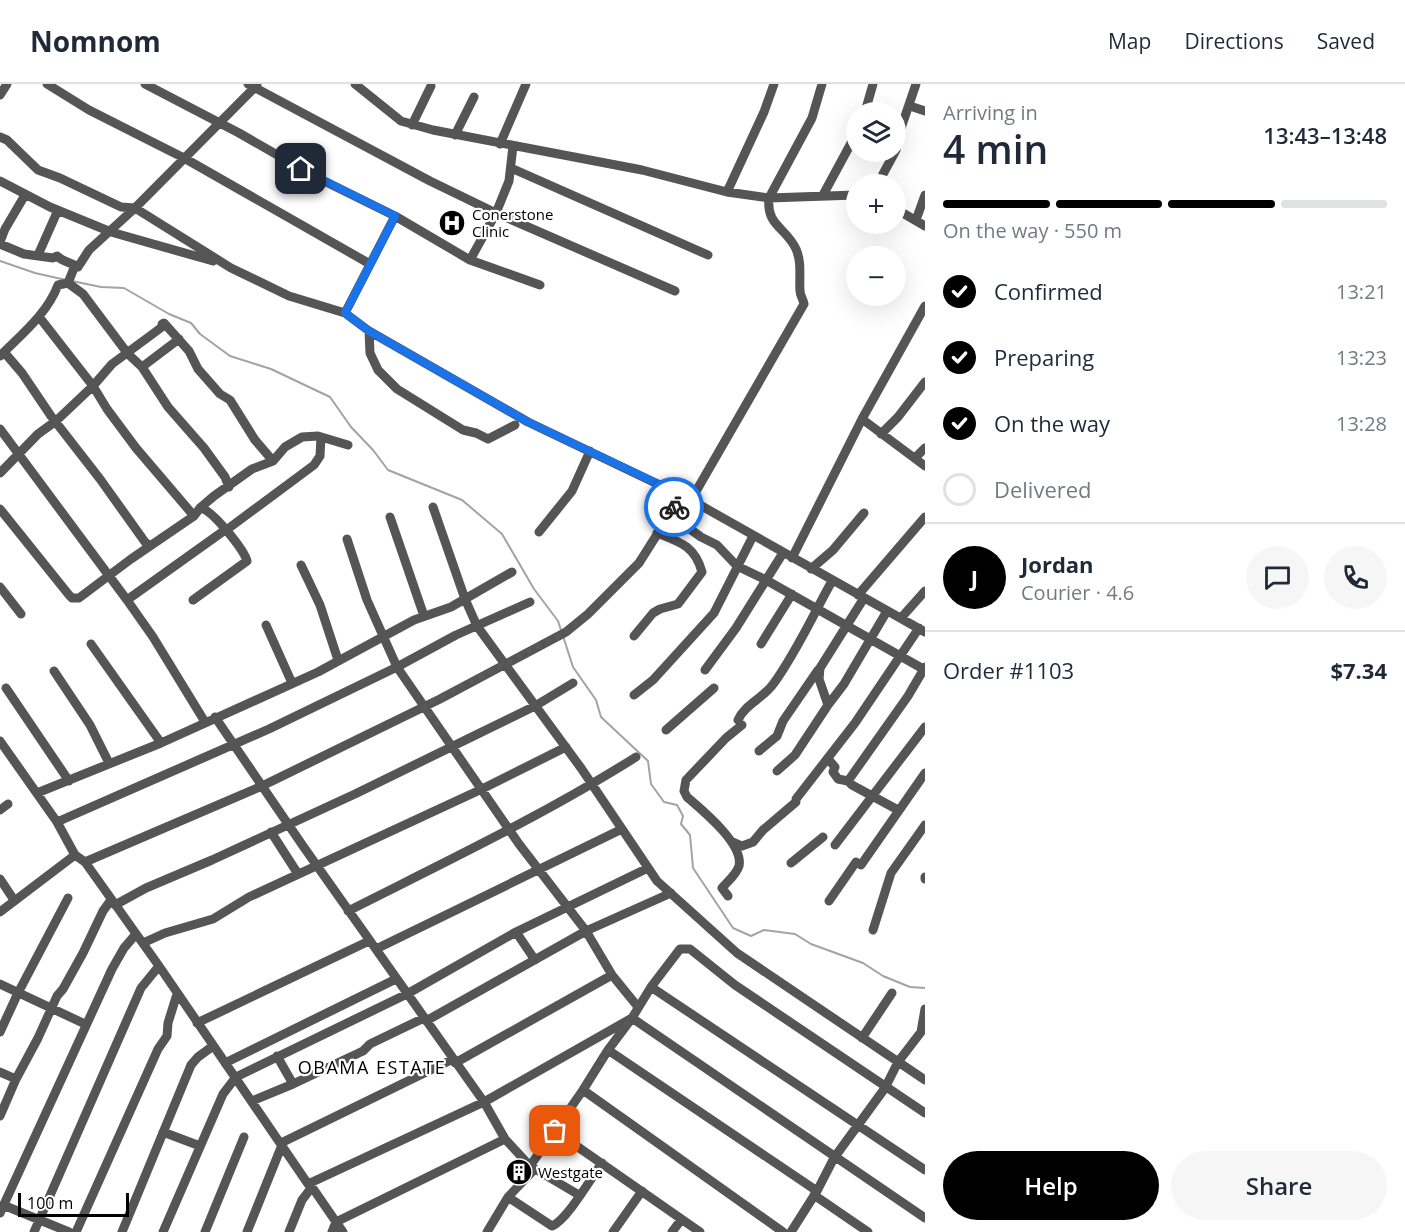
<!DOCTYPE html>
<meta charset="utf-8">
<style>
body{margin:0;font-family:"Open Sans",sans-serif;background:#f6f6f7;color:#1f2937;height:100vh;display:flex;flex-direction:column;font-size:22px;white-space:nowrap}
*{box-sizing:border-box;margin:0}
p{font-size:20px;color:#747a83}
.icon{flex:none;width:33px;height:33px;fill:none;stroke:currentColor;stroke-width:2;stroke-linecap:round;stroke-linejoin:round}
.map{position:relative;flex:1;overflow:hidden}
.details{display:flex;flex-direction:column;background:#fff;width:480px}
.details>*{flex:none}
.buttons{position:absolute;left:846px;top:18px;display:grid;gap:12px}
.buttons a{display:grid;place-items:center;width:60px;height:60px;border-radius:50%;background:#fff;box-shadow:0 6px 24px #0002;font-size:30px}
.scale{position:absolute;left:18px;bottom:15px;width:111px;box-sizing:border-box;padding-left:6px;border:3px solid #000;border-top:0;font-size:16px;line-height:21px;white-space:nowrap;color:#000;-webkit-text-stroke:4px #fff;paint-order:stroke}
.pin{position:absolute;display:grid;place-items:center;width:51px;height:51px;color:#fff;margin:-26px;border-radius:12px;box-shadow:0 3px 9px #0006}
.courier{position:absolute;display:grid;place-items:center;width:60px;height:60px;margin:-30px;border:4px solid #1a73e8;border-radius:50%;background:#fff;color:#222;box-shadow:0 2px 8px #0007}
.head em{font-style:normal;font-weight:600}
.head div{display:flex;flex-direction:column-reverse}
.head{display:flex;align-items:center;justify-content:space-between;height:102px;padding:0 18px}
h1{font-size:39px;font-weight:600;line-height:45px}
.bar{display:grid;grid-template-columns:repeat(4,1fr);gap:9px 6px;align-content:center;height:72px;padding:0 18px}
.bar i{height:8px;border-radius:4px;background:#e0e1e3}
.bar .on{background:#000}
.bar p{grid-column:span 4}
.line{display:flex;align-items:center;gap:15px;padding:0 18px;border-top:2px solid #e0e1e3}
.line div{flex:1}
.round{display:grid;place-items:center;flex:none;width:63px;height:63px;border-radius:32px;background:#f6f6f7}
ol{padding:0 18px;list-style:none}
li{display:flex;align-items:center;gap:18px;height:66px}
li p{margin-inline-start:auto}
li .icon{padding:6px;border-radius:50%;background:#000;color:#fff;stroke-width:4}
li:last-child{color:#747a83}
li i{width:33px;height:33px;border:3px solid #e0e1e3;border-radius:50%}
.button{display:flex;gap:12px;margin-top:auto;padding:12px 18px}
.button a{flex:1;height:69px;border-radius:36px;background:#000;color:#fff;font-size:24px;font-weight:600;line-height:69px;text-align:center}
.button a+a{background:#f6f6f7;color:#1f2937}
header{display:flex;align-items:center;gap:36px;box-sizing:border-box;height:84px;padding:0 30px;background:#fff;border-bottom:2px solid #e0e1e3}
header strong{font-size:28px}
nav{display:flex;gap:33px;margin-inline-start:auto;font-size:21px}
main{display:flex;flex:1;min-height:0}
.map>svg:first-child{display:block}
</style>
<header>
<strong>Nomnom</strong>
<nav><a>Map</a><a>Directions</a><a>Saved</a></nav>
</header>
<main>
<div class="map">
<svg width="925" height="1148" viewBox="0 0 925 1148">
<rect width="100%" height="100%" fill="#fff"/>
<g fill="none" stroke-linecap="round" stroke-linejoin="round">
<path stroke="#a3a3a3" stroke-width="2" d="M0 177 35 189 66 196
M72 197 101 203 124 204 169 230 191 239 200 250 230 272 271 285 330 313 351 343 373 366 388 386 462 416 502 450 534 505 558 537 561 546
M563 552 573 583 596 616 601 633 648 677 651 700 664 718 677 721 683 732 681 740 690 751 693 784 733 844 751 852 764 846 795 850 811 860 863 879 883 892 910 903 925 904"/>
<path stroke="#555" stroke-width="9" d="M47 0 89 26 184 74 370 180
M145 0 239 49 316 93 395 132 470 176 540 201
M248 0 430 97 496 129 675 207
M355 0 401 37 433 46 642 86 727 108 769 114 856 111
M0 11 7 0
M910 22 925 27
M865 28 873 0
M412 41 431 2
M455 51 474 13
M0 53 7 56 38 86 60 94 121 123 135 124 231 184 289 212 345 229 369 247 528 338 691 416 925 548
M500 60 526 0
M896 66 898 53 916 0
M511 84 708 171
M0 97 50 123 111 148 213 177
M881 100 883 90 895 68
M727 108 764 28 774 0
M823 111 856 50
M896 125 925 142
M916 136 925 111
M0 158 5 145 25 111
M0 160 24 170 53 174 57 172C63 178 70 178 78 183
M38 171 58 126
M470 176 496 129 509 97 513 62
M68 199 83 210 128 270 142 283 168 323 204 364 225 393 229 403
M925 222 862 335 925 382
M345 229 395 132
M40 234 93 302 107 325 136 364 194 432
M369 247 370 269 378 286 397 305 463 346 476 349 488 355 515 341
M4 268 22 289 51 332 100 395 145 458 150 462
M0 272C22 250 47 230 58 201L68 199 74 184 78 183 89 166 135 124 257 1
M142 283 179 255
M0 345 127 516
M881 350 898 333 925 298
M915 374 925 364
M0 389 38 350 56 337 93 302 112 280 162 243V240L164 239 189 267 198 285 220 310 230 316 255 356 273 377
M691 416 804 220C803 215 800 211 800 207 799 192 802 179 796 165 786 143 766 142 769 114L812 34 822 0
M433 423 465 515 477 542 581 684 657 797 737 869 925 996
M0 425 69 511 72 514H79L131 475 194 432 200 424 214 412 252 385 273 377 285 363 302 353 318 352 348 361
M669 430 701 453 717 461 737 482 766 496 925 586
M390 433 424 532
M225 447 314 381 320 372 321 353
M539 448 572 407 590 367
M347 455 367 516 397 583 519 760 586 847 612 891 638 923
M792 474 862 335
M301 481 320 521 338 576
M811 485 833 466 864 429
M0 503 21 530
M858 511 925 433
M193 516 247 477C244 466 212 425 200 424
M901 534 925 507
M266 541 292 599
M634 552 653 529 660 525 678 520 702 488C695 462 680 458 657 449
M91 560 161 659
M761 560 792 510
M705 586 736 544 783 469
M54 587 90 641 109 679
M6 604 69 697
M634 611 653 596 714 529 753 452
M828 621 844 600 887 527
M215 633 303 762 484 1018 505 1055 530 1082 579 1111
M738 636C745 620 764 614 774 599 797 567 813 531 832 497
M205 638 153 553 127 516 225 446
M666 646 714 604
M0 657 57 738 75 771 85 778 159 882 308 1100 312 1103 343 1148
M759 667 777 652 783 637 818 586
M828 675 835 683 833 688 838 695 848 697 852 701 898 726
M777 687 795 671 828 621 819 595 820 584 864 514
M848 697 908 612 925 583
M37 709 161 659 318 588 414 536 451 523 512 488
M796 715 855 639 919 544
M0 726 8 720
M57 738 269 645 397 583 456 551 530 518
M271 748 298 790
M733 758 742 762 753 758 763 746 796 718
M835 761 925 643
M85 778 262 702 440 615 566 548 588 530 639 479 682 411
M791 779 823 753
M861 781 925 689
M925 793V795
M0 795 14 816
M728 812 722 804C728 797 736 791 739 782 744 760 702 726 687 713L684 707 686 696 726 654 742 641
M829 817 856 778
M115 821 146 804 212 776 355 710 535 622 573 599
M348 827C445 778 544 731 636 673
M0 828 75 771
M873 846 891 789 925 741
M516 848 535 876
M143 859 165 849 213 835 249 813 482 705 566 663
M376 865 622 745
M0 900 85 940
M651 903 925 1086
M426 937 586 847 671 809
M197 939 369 857
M0 948 18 909 68 814
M862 954 892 909
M608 966 817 1107
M277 972 293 1000
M225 979 396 895
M455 979 612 891
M0 988 16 995
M583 1006 783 1148
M252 1017 293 1000 363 967 370 960 424 934
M0 1032 16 995 38 954 57 912 63 905 83 869 103 827 111 816
M555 1047 700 1148
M163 1048 200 1062
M281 1059 453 975
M308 1100 484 1018 632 934 925 1134
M814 1111 868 1148
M508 1113 552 1142C567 1136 591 1094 602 1079
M3 1121 69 1148
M0 1129 112 885 124 864 136 850
M34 1148 141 904 159 882
M76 1148 158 965 167 952 168 939 177 910
M122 1148 191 981 198 973 213 962
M163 1148 223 1010 236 993 407 910 516 848 648 784
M205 1148 244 1053
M247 1148 282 1061
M289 1148 302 1116 312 1103
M332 1148 336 1138 505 1055
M487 1148 508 1113 532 1088 530 1082 583 1006 608 966 632 934 651 903 680 865H690L735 901 925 1029
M613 1148 642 1107
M672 1148 681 1136
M791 1148 817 1107 834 1074 885 1004 898 978 921 948 925 925"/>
</g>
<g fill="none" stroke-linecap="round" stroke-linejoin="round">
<path stroke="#595959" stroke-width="6" stroke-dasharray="0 10.8" d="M555 1047 638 923 612 891 586 847 519 760 424 622 566 548 588 530 639 479 674 423"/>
<path stroke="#1a73e8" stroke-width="8" d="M301 85 395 132 345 229 369 247 528 338 682 411 674 423"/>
</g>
<defs>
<symbol id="hospital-disc" viewBox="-11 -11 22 22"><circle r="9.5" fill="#000" stroke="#fff"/><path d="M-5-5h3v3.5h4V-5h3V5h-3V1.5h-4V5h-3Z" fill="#fff"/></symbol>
<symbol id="building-disc" viewBox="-11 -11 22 22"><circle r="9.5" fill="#000" stroke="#fff"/><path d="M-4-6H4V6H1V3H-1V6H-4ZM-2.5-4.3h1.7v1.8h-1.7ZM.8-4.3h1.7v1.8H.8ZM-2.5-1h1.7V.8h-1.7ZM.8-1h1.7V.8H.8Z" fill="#fff"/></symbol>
</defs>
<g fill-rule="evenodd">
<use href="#hospital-disc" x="437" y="124" width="30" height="30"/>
<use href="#building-disc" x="504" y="1073" width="30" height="30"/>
</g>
<g text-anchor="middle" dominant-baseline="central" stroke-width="4.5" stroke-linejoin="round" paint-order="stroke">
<g font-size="15" fill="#000" stroke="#fff" text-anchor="start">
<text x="472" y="130">Conerstone<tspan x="472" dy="17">Clinic</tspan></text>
<text x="538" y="1088">Westgate</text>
</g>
<g font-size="18" letter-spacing="1.5" fill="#000" stroke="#fff">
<text x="372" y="983">OBAMA ESTATE</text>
</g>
</g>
</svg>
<div class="buttons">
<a><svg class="icon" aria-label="layers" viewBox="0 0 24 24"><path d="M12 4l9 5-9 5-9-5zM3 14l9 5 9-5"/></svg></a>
<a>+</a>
<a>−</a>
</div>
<div class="scale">100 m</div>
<div class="pin" style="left:555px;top:1047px;background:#ea580c"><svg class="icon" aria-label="bag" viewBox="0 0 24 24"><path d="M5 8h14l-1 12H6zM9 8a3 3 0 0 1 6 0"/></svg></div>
<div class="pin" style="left:301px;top:85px;background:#1f2937"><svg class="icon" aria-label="home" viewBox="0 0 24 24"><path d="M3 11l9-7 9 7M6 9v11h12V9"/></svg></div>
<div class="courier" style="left:674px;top:423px"><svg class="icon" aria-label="bike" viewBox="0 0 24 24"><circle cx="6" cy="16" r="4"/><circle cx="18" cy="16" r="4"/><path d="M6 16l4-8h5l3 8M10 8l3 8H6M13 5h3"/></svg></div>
</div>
<section class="details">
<div class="head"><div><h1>4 min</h1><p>Arriving in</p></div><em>13:43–13:48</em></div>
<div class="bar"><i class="on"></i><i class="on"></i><i class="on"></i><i></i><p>On the way · 550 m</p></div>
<ol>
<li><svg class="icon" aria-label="check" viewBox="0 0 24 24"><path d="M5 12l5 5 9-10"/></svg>Confirmed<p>13:21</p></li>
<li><svg class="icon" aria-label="check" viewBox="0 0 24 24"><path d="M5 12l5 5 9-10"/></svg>Preparing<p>13:23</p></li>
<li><svg class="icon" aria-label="check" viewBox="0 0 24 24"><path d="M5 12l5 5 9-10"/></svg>On the way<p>13:28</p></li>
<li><i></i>Delivered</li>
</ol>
<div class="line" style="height:108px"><b class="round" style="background:#000;color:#fff">J</b><div><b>Jordan</b><p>Courier · 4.6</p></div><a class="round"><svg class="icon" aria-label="chat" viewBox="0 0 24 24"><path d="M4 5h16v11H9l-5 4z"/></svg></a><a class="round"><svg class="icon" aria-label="phone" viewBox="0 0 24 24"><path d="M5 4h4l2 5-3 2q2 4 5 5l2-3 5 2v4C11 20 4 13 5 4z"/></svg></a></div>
<div class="line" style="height:78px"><div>Order #1103</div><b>$7.34</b></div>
<div class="button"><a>Help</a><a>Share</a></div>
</section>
</main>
